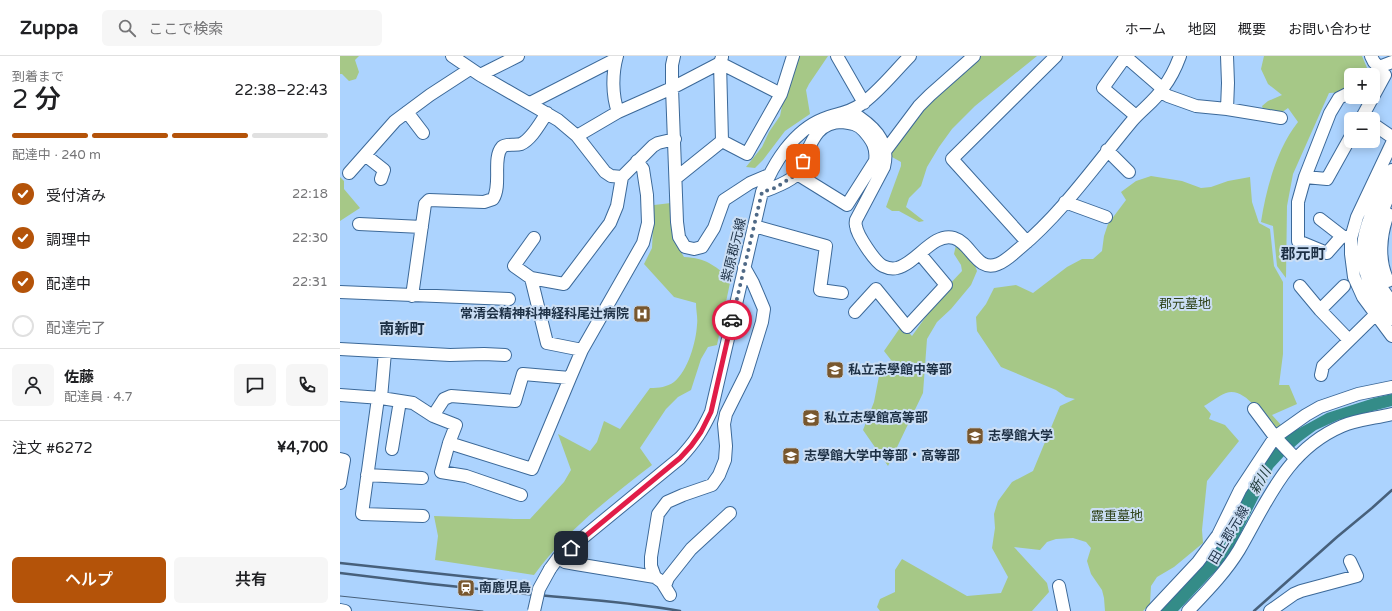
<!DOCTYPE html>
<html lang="ja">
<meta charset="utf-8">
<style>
body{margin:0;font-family:"Varela Round","Noto Sans JP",sans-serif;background:#f6f6f6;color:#202124;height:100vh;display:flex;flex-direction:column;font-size:15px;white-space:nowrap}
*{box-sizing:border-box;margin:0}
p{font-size:13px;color:#757577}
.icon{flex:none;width:22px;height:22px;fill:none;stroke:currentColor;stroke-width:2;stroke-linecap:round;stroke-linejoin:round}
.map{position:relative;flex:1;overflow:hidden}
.drawer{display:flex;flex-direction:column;background:#fff;width:340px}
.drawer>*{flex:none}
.buttons{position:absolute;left:1004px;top:12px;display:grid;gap:8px}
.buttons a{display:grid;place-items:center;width:36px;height:36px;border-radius:6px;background:#fff;box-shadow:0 2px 10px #0003;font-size:20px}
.pin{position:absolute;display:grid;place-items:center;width:34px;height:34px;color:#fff;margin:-17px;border-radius:8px;box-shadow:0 2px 6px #0006}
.courier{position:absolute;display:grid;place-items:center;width:40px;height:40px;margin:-20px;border:3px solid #e11d48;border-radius:50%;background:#fff;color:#222;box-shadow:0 1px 5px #0007}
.head em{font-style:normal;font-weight:600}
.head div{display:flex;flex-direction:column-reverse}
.head{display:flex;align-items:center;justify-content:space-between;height:68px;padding:0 12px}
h1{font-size:26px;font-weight:600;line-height:30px}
.bar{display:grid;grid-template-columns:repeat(4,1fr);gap:6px 4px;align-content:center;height:48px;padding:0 12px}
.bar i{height:5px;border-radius:3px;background:#e0e0e0}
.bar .on{background:#b45309}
.bar p{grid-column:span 4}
.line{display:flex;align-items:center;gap:10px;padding:0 12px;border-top:1px solid #e0e0e0}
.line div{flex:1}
.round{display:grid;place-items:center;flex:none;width:42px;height:42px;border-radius:6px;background:#f6f6f6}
ol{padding:0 12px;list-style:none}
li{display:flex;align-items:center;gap:12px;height:44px}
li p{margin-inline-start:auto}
li .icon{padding:4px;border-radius:50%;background:#b45309;color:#fff;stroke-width:4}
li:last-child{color:#757577}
li i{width:22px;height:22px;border:2px solid #e0e0e0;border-radius:50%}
.primary-button{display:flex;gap:8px;margin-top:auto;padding:8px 12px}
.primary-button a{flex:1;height:46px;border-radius:6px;background:#b45309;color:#fff;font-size:16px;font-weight:600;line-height:46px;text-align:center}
.primary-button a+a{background:#f6f6f6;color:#202124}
header{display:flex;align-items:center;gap:24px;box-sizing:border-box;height:56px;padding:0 20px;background:#fff;border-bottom:1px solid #e0e0e0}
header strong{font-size:19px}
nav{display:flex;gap:22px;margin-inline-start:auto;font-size:14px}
.search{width:280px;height:36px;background:#f6f6f6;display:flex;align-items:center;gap:10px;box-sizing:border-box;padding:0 14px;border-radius:6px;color:#757577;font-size:15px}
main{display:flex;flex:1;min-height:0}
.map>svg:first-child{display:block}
</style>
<header>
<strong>Zuppa</strong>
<div class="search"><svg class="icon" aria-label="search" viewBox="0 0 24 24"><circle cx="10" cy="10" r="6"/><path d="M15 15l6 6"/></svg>ここで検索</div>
<nav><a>ホーム</a><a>地図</a><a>概要</a><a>お問い合わせ</a></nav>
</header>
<main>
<section class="drawer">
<div class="head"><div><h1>2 分</h1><p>到着まで</p></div><em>22:38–22:43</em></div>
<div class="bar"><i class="on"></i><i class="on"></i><i class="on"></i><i></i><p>配達中 · 240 m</p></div>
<ol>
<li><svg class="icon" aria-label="check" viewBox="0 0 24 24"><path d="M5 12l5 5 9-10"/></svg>受付済み<p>22:18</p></li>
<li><svg class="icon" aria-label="check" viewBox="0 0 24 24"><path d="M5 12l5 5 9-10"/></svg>調理中<p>22:30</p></li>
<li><svg class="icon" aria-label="check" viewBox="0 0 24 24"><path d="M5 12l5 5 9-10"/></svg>配達中<p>22:31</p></li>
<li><i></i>配達完了</li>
</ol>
<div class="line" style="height:72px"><a class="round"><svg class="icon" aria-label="person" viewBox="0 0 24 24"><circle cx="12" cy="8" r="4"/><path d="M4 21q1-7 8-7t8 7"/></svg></a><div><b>佐藤</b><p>配達員 · 4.7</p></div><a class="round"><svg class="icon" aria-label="chat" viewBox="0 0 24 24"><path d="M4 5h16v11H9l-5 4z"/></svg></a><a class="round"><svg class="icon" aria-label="phone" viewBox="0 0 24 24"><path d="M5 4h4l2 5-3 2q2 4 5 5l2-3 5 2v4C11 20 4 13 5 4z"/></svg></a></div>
<div class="line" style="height:52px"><div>注文 #6272</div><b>¥4,700</b></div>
<div class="primary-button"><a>ヘルプ</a><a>共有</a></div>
</section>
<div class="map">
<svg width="1052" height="555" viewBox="0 0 1052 555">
<rect width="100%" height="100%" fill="#acd3fe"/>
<path fill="#a6c887" d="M0 0H19L15 4 19 16 16 23 9 25 2 18H0Z
M454 0H488L469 28 466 34 470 58 445 75 423 104 415 112 406 111 422 91 429 76 440 60 442 50 441 39Z
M640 0H697L635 50 612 73 599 91 587 111 581 130 569 142 566 151 584 165 579 166 559 155H552L546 151 561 110V106L552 101 550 94 580 53Z
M924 0H1022L1030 19H1011V34L1006 36 989 37 953 118 947 150 946 222 937 210 933 170 921 166C926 133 937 92 958 66L948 52 934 62 925 59 922 50 928 45 942 39 928 28 921 13Z
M811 120 842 125 861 132 871 131 888 125 910 121 912 146 919 167 930 173 934 210 943 226V298L939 329H949L957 348 932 359 941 369 934 375C924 362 905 330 886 337 878 340 871 346 864 350L871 358 869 363 885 369 899 385 867 425 862 474 863 487 834 511 817 521 811 530 810 548 803 555H765L764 542 762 534 751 518 747 505 751 492 746 486 733 482 716 483 707 486 700 494 674 491 707 527 709 536 692 555H540L537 551 540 543 555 536V514L562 503 627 540 661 537 668 521 652 492 655 472 654 458 658 445 672 426 693 415 720 350 735 343 726 341 716 334 661 311 637 275 636 261 646 248 654 232 676 229 693 237 727 211 742 203H753L762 195 764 180 768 168 786 144 781 136 796 125Z
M0 121 4 125V133L20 152 0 165Z
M331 147 335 186 344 201C367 202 372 209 391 222L377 289 368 291 361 303 351 334 338 341 326 353 300 392 312 409C269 442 226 475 194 519L95 504 98 480 94 460 174 463H190L224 426 231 414 218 378 250 395 257 386 264 365 280 373 310 332C319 332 327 331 334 326 348 315 356 286 357 269 358 262 356 255 356 247L334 241 304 208 312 192 314 149Z
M616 189 632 202 637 215 631 229 611 253 597 266 587 283 583 337 548 410 523 374 534 346 539 320 551 304 544 295 562 269 572 280 607 231 622 215 621 209 614 198Z"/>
<path fill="#348c88" d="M1052 338V350L998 364 976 374 961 385 944 400 933 412 894 491 886 504 838 555H818L902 440 932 393 947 379 987 357 1034 342Z"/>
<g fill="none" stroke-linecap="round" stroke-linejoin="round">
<defs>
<path id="minor" d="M112 0 140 19 218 64 237 80 265 116 271 120 282 121 313 90 318 87 335 83
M334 0 332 9V32L337 166 339 181 345 191 354 193 362 191 374 172 384 144 410 127 429 119
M497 0 524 47
M786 0 763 32 796 60
M887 0 888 27 887 53
M1031 0 1034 6 1039 11 1052 6
M786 1 823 33
M140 19 178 0
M821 36 828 40 856 50 887 53 941 62
M1033 41 1045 19
M190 47 276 3
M510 55C531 68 551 84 544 111L516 164C516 165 515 169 516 170 517 179 535 206 543 210 547 212 552 213 557 212 577 207 593 176 614 182 631 187 637 217 658 208 666 205 673 198 680 192 723 156 756 108 792 65 801 54 815 45 823 32 830 23 836 11 840 0
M67 56 83 77
M278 56 332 32 380 7 441 38
M1021 63 1033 41
M1033 68 1052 81
M237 80 278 56C272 39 272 18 277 0
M382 85 407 98 441 38 453 0
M1052 87 1017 161 1011 182V198L1014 221 1023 241 1052 280
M546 94 579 50 590 39 634 0
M767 94 789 116
M25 99 44 114 41 123
M1052 114C1022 175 1005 203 1052 263
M9 117 55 65 90 39 130 13
M965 121 987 123 1011 80
M336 122 382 85 380 7 382 1
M1052 132C1040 161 1025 189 1036 221 1039 230 1047 239 1052 247
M422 136C431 133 451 125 457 118 459 115 460 110 462 107 471 88 476 66 502 66 511 67 518 68 524 75 532 84 537 92 535 105L507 149 457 118
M725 146 766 161
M980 163 1002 180 1010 182
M19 168 82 171
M414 170 486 190 480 234 502 237
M1002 180 987 197 958 185V146L965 121 990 57 999 42 1011 36
M687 186 612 103 716 0
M191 222 174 210 194 182
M1048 225C1038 205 1040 179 1048 158
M960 230 980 254 1009 284
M0 236 169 243
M72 240 85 148 89 144 144 146 153 143C162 129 152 102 162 91 167 87 175 90 181 88 192 83 200 67 207 57
M980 254 1004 230
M515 256 536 233 567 271 606 229 580 198
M0 293 110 299 144 298 165 299
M242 294 207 287 191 222 224 228 270 167 277 150 282 121
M981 319 983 310 1035 259
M0 339 41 342 73 347 93 360 104 343 111 340 175 345 183 318 230 322 242 294 303 187 308 167 307 139 303 113 297 105
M38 342 22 458 83 460
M41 342 45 296
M914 353 935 381 956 403
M93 360 116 369 109 387
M52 393 60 345
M0 403 4 404 0 427
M27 419 82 422
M181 439 126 420 101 416 109 387 192 413 230 322
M218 502 225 506 236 508 315 521
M210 513 218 502 340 402C355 386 362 375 371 356L422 136C433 108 453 75 483 63 495 58 509 57 520 49 537 38 555 15 570 0
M325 530 328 522 351 493 390 457
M719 530 724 555
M330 539 322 526 315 521 311 510V501L318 458 327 446 343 439 372 429 379 419 385 404 386 390 384 368 386 358 406 318 422 266 424 253 413 227 404 211
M0 554 5 555
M812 555 858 506 878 479 900 434 935 381 966 359 980 351 1018 338 1052 331
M848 555C866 536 885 517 899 494 927 446 946 394 1002 370 1016 364 1036 362 1052 358
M930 555 954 538 961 535 1017 520 1010 505"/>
</defs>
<use href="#minor" stroke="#3c6999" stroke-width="14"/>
<use href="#minor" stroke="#fff" stroke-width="12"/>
<path stroke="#47607b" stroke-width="1" d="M0 540 143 555"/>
<path stroke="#47607b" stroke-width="2.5" d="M0 507 158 524 201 535
M0 517C62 525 124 532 187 538 238 543 290 546 340 555
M914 555 997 481 1032 452 1052 434"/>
<defs>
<path id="minor-bridge" d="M194 555 199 533 210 513"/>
</defs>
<use href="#minor-bridge" stroke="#3c6999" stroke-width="14" stroke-linecap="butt"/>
<use href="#minor-bridge" stroke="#fff" stroke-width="12"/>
</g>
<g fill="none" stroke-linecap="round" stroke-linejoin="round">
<path stroke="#4f6986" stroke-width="4" stroke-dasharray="0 7.2" d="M392 264 422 136 435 132 457 118 463 105"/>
<path stroke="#e11d48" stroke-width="5" d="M231 492 340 402 351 390 361 376 371 356 392 264"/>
</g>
<defs>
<symbol id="hospital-square" viewBox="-11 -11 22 22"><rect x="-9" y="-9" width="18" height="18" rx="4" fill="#78572e" stroke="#cbdef4"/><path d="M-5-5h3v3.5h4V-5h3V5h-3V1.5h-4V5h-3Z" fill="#fff"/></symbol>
<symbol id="school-square" viewBox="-11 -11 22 22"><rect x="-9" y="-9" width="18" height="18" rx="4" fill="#78572e" stroke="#cbdef4"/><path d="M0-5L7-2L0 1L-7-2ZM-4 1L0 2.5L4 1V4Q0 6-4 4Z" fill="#fff"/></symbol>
<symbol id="university-square" viewBox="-11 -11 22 22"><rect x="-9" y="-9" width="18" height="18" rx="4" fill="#78572e" stroke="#cbdef4"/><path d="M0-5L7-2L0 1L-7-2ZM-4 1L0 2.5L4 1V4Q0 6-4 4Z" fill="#fff"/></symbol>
<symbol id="station-square" viewBox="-11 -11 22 22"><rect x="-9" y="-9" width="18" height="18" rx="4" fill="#78572e" stroke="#cbdef4"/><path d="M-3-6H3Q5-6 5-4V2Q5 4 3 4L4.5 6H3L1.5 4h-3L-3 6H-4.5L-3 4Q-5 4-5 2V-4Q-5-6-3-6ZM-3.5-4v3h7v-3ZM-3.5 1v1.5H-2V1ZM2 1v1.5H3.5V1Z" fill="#fff"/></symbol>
</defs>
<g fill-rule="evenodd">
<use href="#hospital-square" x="292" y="248" width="20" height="20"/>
<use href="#school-square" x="485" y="304" width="20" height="20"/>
<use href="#school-square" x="461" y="352" width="20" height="20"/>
<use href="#university-square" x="625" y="370" width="20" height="20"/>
<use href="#school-square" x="441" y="390" width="20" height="20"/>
<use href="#station-square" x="116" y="522" width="20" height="20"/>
</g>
<g text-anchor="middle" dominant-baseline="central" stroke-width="4" stroke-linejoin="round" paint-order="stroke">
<g font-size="13" fill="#1d3045" stroke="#cbdef4">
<text transform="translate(394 194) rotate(-76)">紫原郡元線</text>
<text transform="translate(889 479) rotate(-59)">田上郡元線</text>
</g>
<g font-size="13" fill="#30431b" stroke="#cbdef4">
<text x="845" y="248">郡元墓地</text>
<text x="777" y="460">露重墓地</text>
</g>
<g font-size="13" font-weight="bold" fill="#1d3045" stroke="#cbdef4" text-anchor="start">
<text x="289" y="258" text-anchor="end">常清会精神科神経科尾辻病院</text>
<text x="508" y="314">私立志學館中等部</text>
<text x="484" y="362">私立志學館高等部</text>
<text x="648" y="380">志學館大学</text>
<text x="464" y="400">志學館大学中等部・高等部</text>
<text x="139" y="532">南鹿児島</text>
</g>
<g font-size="14" font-style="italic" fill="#1e3a38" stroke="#cbdef4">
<text transform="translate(920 425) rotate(-60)">新川</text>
</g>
<g font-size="15" font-weight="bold" fill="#1d3045" stroke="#cbdef4">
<text x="963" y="198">郡元町</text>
<text x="62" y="273">南新町</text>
</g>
</g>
</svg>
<div class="buttons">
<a>+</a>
<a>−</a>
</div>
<div class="pin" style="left:463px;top:105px;background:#ea580c"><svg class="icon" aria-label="bag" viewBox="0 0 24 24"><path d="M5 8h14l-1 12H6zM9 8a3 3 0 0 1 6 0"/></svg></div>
<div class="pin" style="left:231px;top:492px;background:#1f2937"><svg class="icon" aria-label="home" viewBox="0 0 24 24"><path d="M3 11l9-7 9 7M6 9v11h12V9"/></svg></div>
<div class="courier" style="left:392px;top:264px"><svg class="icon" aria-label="car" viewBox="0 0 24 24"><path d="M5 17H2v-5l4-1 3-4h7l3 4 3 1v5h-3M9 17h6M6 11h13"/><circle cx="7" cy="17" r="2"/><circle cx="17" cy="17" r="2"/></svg></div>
</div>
</main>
